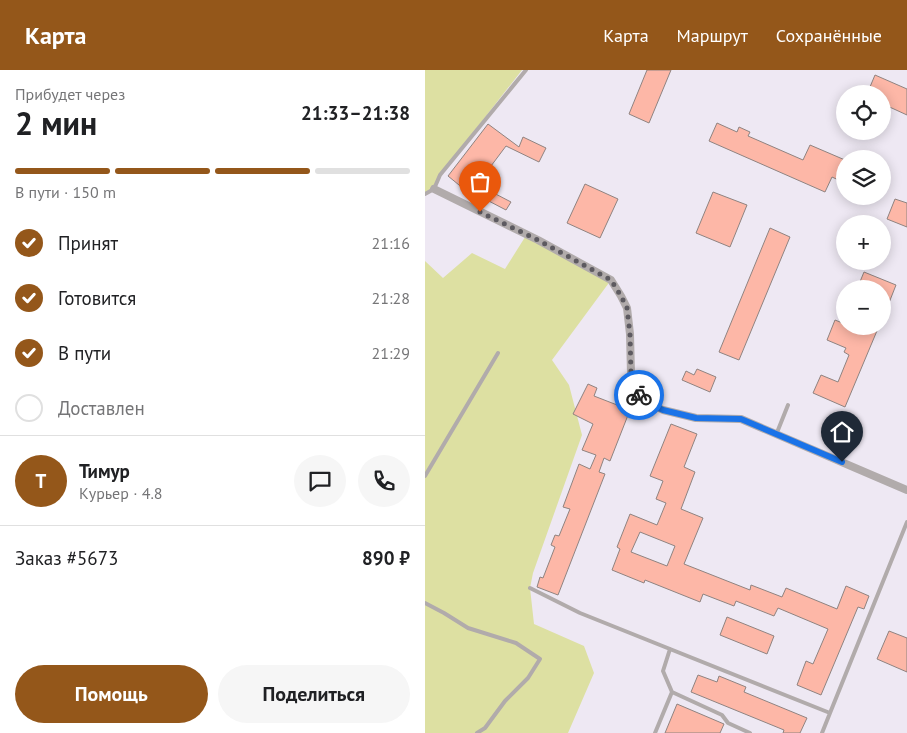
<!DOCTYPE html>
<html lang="ru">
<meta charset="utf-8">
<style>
body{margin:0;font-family:"PT Sans",sans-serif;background:#f6f6f6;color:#202124;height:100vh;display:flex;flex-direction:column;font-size:19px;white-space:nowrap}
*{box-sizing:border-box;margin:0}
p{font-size:16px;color:#757577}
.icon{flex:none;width:28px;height:28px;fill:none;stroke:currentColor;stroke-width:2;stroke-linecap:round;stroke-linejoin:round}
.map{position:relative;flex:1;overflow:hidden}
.drawer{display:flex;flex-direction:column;background:#fff;width:425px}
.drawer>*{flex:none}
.tools{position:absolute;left:411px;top:15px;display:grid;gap:10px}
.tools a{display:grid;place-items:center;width:55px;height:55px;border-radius:50%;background:#fff;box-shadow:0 2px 12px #0003;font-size:25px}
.pin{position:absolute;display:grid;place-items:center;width:42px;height:42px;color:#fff;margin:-51px -21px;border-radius:50% 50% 50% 0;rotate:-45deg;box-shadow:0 0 5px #0007}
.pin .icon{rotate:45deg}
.courier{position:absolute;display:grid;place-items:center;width:50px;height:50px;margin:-25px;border:4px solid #1a73e8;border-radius:50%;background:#fff;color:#222;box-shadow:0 1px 6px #0007}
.headline em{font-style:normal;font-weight:700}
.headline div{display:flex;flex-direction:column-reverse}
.headline{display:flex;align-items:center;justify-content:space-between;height:85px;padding:0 15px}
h1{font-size:32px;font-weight:700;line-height:38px}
.bar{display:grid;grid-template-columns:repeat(4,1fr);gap:8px 5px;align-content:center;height:60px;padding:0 15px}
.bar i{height:6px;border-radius:4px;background:#e0e0e0}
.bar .active{background:#94571a}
.bar p{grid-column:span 4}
.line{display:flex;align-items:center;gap:12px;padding:0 15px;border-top:1px solid #e0e0e0}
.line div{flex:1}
.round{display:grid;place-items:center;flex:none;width:52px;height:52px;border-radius:26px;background:#f6f6f6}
ol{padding:0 15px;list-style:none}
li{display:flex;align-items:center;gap:15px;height:55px}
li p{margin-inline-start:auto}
li .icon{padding:5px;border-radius:50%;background:#94571a;color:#fff;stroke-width:4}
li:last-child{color:#757577}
li i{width:28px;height:28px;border:2px solid #e0e0e0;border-radius:50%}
.primary-button{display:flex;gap:10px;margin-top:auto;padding:10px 15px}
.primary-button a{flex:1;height:58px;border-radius:30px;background:#94571a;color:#fff;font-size:20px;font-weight:700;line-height:58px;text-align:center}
.primary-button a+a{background:#f6f6f6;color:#202124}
header{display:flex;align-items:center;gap:30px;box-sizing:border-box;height:70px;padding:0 25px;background:#94571a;color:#fff}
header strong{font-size:24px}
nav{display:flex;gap:28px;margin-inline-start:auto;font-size:18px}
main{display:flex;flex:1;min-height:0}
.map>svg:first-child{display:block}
</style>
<header>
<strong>Карта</strong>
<nav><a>Карта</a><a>Маршрут</a><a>Сохранённые</a></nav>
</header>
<main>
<section class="drawer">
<div class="headline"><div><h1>2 мин</h1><p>Прибудет через</p></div><em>21:33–21:38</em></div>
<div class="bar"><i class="active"></i><i class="active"></i><i class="active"></i><i></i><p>В пути · 150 m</p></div>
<ol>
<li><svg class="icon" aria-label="check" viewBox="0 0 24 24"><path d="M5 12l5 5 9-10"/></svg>Принят<p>21:16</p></li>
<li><svg class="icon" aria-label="check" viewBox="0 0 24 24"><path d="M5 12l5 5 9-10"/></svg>Готовится<p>21:28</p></li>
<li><svg class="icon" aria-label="check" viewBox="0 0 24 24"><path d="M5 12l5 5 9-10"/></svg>В пути<p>21:29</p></li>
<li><i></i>Доставлен</li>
</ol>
<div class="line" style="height:90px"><b class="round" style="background:#94571a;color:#fff">Т</b><div><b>Тимур</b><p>Курьер · 4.8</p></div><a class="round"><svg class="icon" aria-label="chat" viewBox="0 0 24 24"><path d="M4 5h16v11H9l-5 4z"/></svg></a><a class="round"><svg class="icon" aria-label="phone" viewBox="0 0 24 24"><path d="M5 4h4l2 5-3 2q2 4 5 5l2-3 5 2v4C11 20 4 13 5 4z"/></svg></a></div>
<div class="line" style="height:65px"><div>Заказ #5673</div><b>890 ₽</b></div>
<div class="primary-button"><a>Помощь</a><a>Поделиться</a></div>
</section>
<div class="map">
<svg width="482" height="663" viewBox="0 0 482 663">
<rect width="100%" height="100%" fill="#eee8f3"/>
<path fill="#dde0a2" d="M0 0H97L15 105 9 119 0 124Z
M102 164 186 210 127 290 144 315 157 365 108 503 105 518 109 554 159 576 169 603 143 663H0V191L18 208 47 183 80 199Z"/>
<path fill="#fdb7a7" stroke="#8f8380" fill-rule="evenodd" d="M222 0H246L224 53 204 44Z
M450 5 482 19V45L458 34V24H442Z
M292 53 312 62 314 57 325 62 323 66 378 90 385 75 420 90V113L407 107 400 122 284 71Z
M63 54 94 77 98 67 121 78 114 92 81 76 45 124 23 106Z
M160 114 193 129 175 168 142 153Z
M63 120 86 132 81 140 58 128Z
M288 122 322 135 305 177 271 163Z
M470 129 482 133V157L462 149Z
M345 158 365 167 314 290 294 282Z
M439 202 471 215 458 248V219H432Z
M410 250 420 254V256H454L420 337 388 323 396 305 413 312 424 285 419 282 421 278 402 270Z
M272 299 291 307 285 322 257 310 261 301 269 305Z
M163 314 172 318 169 326 205 340 185 391 179 388 174 402 180 404 133 525 112 517 115 507 118 508 130 477 126 475 130 465 134 466 145 439 138 437 154 394 165 399 171 385 157 380 168 354 148 344Z
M246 354 272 364 259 397 270 402 256 439 278 448 259 494 325 520 326 515 357 527 361 518 412 539 421 516 444 526 439 539 433 537 396 625 372 615 381 591 388 594 403 559 353 538 349 546 311 531 309 536 278 524 275 532 220 510 219 513 187 500 195 479 192 477 205 444 232 455 241 433 231 429 238 411 225 406ZM215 462 250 476 242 496 206 482Z
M302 547 349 566 342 584 295 565Z
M464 561 482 568V602L452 589Z
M273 605 292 612 294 606 321 617 319 622 382 648 375 663H358L359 660 266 622Z
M252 634 299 654 295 663H240Z"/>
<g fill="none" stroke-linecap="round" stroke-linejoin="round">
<path stroke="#b1abab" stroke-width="4" d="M0 124 9 119 15 105 101 0
M351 365 363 335
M0 406 73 283
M105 518 155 543 405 643 397 663
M0 533 19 543 43 558 91 573 115 589 103 608 80 631 60 658 52 663
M247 622 297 645 303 653 325 663
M405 643 482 452
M230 663 247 622 238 601 245 579"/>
<path stroke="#b1abab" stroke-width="8" d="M9 119 113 170 186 210 196 226 202 238 205 264 206 304 213 324 221 332 238 340 271 348 316 349 482 420"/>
</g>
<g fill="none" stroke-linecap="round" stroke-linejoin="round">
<path stroke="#5d5a60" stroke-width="5" stroke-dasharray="0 9" d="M55 142 113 170 186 210 196 226 202 238 205 264 206 304 214 325"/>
<path stroke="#1a73e8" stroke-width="6" d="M214 325 221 332 238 340 271 348 316 349 417 392"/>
</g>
</svg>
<div class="tools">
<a><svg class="icon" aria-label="locate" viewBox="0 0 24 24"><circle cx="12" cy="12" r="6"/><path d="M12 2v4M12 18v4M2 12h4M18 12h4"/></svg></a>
<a><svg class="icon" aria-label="layers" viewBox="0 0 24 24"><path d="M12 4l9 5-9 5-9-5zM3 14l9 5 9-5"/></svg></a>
<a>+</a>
<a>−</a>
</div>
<div class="pin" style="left:55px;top:142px;background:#ea580c"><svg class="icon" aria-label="bag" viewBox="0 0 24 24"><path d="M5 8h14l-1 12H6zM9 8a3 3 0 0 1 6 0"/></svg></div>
<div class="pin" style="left:417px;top:392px;background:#1f2937"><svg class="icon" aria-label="home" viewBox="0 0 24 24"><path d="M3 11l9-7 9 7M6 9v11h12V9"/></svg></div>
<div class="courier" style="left:214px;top:325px"><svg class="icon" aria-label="bike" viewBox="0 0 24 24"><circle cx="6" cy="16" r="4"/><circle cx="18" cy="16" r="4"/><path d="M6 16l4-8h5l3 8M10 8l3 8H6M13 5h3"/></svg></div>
</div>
</main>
